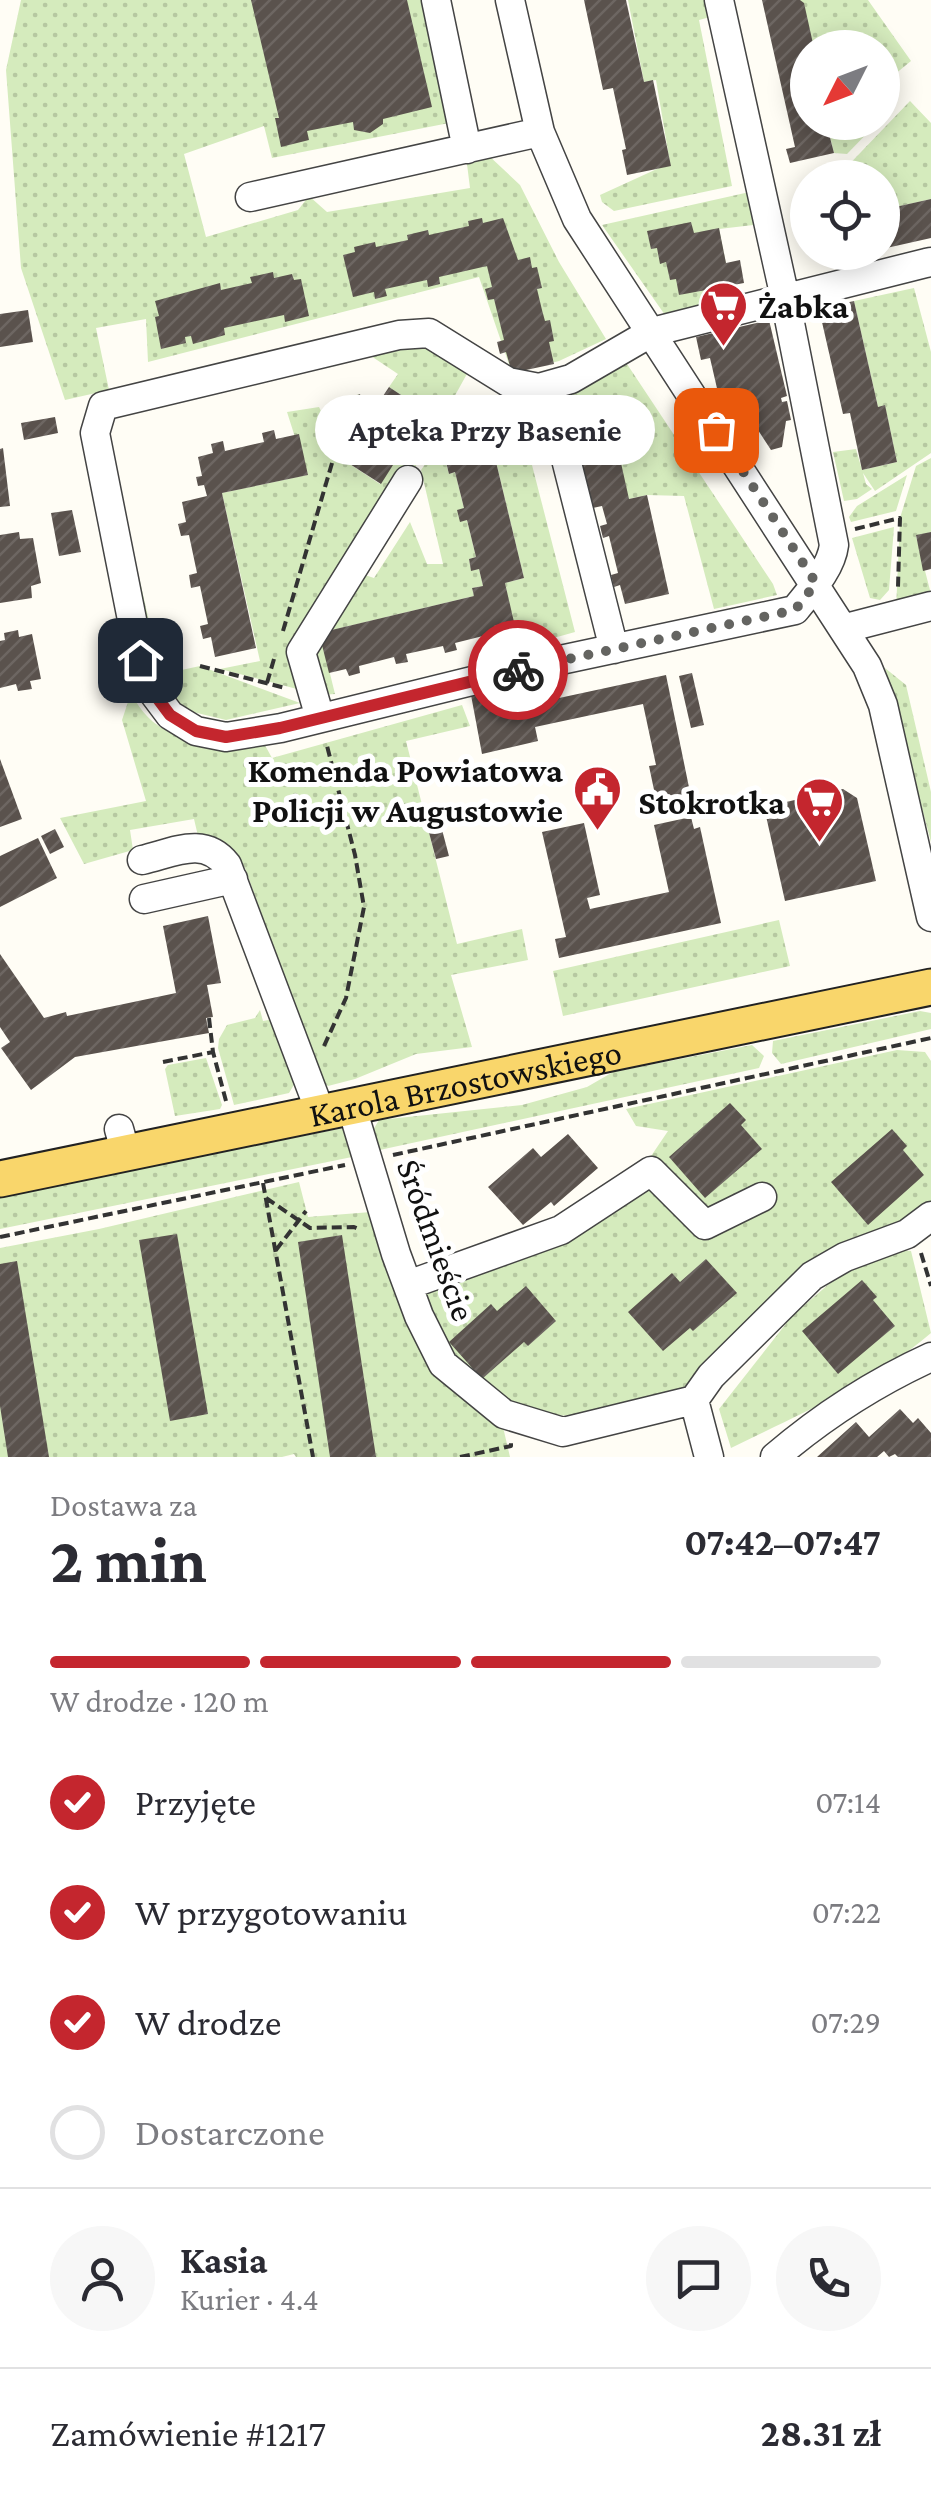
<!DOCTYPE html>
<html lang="pl">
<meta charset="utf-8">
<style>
body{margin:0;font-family:"Crimson Pro",serif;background:#f7f7f7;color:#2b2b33;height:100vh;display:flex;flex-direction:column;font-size:38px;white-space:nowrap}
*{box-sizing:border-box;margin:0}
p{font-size:32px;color:#7c7c81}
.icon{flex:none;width:55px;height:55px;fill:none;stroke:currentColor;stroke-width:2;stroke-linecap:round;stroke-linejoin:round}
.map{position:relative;height:1457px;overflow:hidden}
.details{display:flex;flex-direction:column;background:#fff;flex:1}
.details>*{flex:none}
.needle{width:65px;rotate:228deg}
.tools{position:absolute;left:790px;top:30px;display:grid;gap:20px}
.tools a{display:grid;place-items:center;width:110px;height:110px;border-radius:50%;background:#fff;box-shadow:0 5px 25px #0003;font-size:50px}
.pin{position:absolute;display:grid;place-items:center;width:85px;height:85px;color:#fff;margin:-42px;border-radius:20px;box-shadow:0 5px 15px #0006}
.courier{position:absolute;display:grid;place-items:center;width:100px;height:100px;margin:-50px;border:8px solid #c4262e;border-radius:50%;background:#fff;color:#222;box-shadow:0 2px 12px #0007}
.bubble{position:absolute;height:70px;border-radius:35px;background:#fff;box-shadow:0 5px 25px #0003;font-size:32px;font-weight:700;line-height:70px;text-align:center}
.overview em{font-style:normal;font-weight:700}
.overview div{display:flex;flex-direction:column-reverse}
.overview{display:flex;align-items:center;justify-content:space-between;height:170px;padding:0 50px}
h1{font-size:65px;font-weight:700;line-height:75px}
.bar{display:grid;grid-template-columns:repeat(4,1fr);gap:15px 10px;align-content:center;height:120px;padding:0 50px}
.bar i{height:12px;border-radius:8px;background:#e1e1e2}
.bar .current{background:#c4262e}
.bar p{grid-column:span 4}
.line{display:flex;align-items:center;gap:25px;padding:0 50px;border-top:2px solid #e1e1e2}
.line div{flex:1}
.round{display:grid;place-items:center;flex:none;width:105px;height:105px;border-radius:52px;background:#f7f7f7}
ol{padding:0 50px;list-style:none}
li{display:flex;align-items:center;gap:30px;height:110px}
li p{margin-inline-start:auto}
li .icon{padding:10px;border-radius:50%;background:#c4262e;color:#fff;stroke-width:4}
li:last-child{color:#7c7c81}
li i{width:55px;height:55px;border:5px solid #e1e1e2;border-radius:50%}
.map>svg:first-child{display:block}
</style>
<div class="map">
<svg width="931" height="1457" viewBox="0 0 931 1457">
<defs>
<pattern id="green-dots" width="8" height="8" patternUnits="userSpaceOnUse" patternTransform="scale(2.5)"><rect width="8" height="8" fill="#d5ebbd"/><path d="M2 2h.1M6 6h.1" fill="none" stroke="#b6c8a1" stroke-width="1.8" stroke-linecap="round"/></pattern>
<pattern id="building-hatch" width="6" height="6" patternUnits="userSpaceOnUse" patternTransform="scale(2.5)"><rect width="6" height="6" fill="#5a524d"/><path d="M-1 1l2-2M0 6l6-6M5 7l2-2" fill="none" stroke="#6d6662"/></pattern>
</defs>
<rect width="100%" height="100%" fill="#fffdf5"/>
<path fill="url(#green-dots)" d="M21 0H427L454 122 272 158 264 126 184 154 206 237 298 210 309 196 327 212 470 188 467 164 487 154 520 185 559 262 606 339 559 361 512 373 479 277 148 362 146 319 96 328 109 390 65 400 21 268 6 70Z
M628 0H710L714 16 699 20 732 186 614 211 602 202 600 195 670 163 656 80 644 82Z
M800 0H868L911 61 883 84 882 48 814 47Z
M910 101 931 123V199L883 210 882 178 837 177Z
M877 123 847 154 834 153 827 124Z
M754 191 762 224 719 229 733 298 665 315 602 225Z
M914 288 931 352V453L875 491 863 473 866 484 872 489 857 499 844 501 833 452 856 449 862 470 897 462 885 406 878 407 854 301Z
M409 344 425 348 468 372 412 473 288 654 297 689 220 669 260 661 222 493 307 475 287 412 319 407 326 421 341 402 359 394 336 429 354 441 342 459 380 484 392 466 390 463 427 412 389 387 398 374 371 356Z
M625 361 773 584 777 595 714 609 684 496 647 495 629 499 556 398Z
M515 399 575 632 518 648 505 583 524 578 489 433 449 442 453 461 446 463 449 474 455 472 464 508 460 521 467 520 476 557 469 559 471 570 479 569 483 586 472 588 474 596 320 633 335 694 319 695 308 646 356 572 374 578 410 522 427 564H443L421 470 457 419Z
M931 458V532L916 536 931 594 896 610 900 518 916 466Z
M113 463 152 634 168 630 177 671 200 666 300 703 226 720 193 712 179 704 154 672Z
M907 475 896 511 851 522 849 517 857 506Z
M894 527 889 590 880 600 870 598 852 538Z
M885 668 906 685 931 792V842Z
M131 693C159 748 208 742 261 738L272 758 462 705 470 726 406 741 457 944 522 929 528 960 451 975 472 1047 416 1054 355 1079 328 1086 321 1080 245 868 219 838 198 836 194 819 130 830 133 850 84 864 60 818 146 801 122 720Z
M779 920 790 966 563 1016 553 971Z
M260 1010 263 1021 274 1019 295 1083 289 1093 234 1105 218 1048 219 1039 227 1025 255 1018Z
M920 1011 931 1013V1029L781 1064 772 1053 773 1041Z
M752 1045 764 1056 759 1068 375 1151 370 1135 379 1120 522 1105 587 1087 613 1072Z
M897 1050 925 1052 931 1061V1205L912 1220 854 1241 691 1383 665 1398 593 1414 534 1417 496 1401 447 1352 421 1295 626 1193 668 1131 636 1126 626 1109Z
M206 1058 222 1105 220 1109 175 1116 165 1069 168 1065Z
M344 1128 356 1152 352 1157 0 1229V1195Z
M299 1182 308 1217 371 1212 411 1309 503 1427 510 1457H296L294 1454 282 1457H0V1248L99 1229Z
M887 1249 911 1251 931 1333C873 1383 800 1414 731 1448L719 1409 792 1316 830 1283Z"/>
<path fill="url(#building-hatch)" d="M251 0H407L432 107 383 119V124L370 133 354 130 353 122 307 131 309 140 281 147 275 118H279Z
M584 0H626L644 82 653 80 671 166 627 175 622 150 626 149 613 88 603 90Z
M762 0H800L804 3 814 48H808V122H826L834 153 790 163 786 149 795 147Z
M931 199V238L882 249V210Z
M482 218 483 223 503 218 518 260 530 257 532 268 537 267 542 288 537 289 542 310 545 321 550 320 554 341 549 342 554 364 512 373 506 352 500 354 497 342 504 340 494 299 488 300 485 289 492 287 487 266 439 277 440 284 428 287 427 280 385 289 387 296 375 299 374 292 353 297 343 255 355 252 354 247 375 242 376 247 408 240 407 235 428 230 429 235 469 226 468 221Z
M691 222 694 233 719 228 726 263 740 260 744 283 679 295 676 279 670 280 666 262 660 264 657 248 651 249 647 231Z
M273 272 274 278 292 274 294 280 301 279 309 316 285 322 284 315 224 328 225 335 193 344 191 336 185 337 186 343 161 349 155 317 159 316 155 301 220 283 221 290 252 283 250 277Z
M854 301 878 407 885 405 897 462 862 470 850 413 843 414 819 309Z
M28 310 33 342 0 347V314Z
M769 320 787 396 781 398 782 402 787 401 791 420 786 421 782 447 771 450 756 427 751 428 747 410 752 409 751 405 734 409 731 394 719 397 710 358 701 360 696 337Z
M389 387 427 412 390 464 393 465 381 484 342 459 354 441 336 429 359 394 377 405Z
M607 400 629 499 647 495 669 594 625 604 620 585 614 587 611 575 618 573 609 536 603 538 600 526 607 524 602 506 588 509 566 409Z
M55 417 58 433 24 440 21 423Z
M274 430 276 439 299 434 308 475 222 493 256 648 215 657 211 637 203 639 200 626 208 624 200 586 191 588 189 575 197 573 189 535 181 536 178 524 186 522 182 502 207 496 204 485 198 486 196 477 202 476 198 457 213 453 211 444 223 441 225 451 264 442 262 433Z
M489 433 524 578 505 583 514 622 494 626 495 633 455 643 457 650 445 653 443 646 406 654 408 662 396 664 394 657 359 666 360 673 349 676 346 669 329 673 319 633 474 596 472 588 483 586 479 569 471 571 469 559 476 557 467 520 460 522 457 510 464 508 455 472 449 474 446 462 453 461 448 442Z
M3 448 10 506 0 507V449Z
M72 510 81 552 59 556 51 513Z
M19 532 20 539 33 538 41 583 31 586 32 598 0 603V535Z
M931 532V569L923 571 916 535Z
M18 630 19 637 32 634 41 679 30 681 32 689 18 691 16 684 0 688V641L5 640 4 633Z
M692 673 704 725 691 728 679 676Z
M666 675 692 802 658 809 649 766 656 765 643 704 535 727 538 741 482 754 471 695 490 691 494 712Z
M0 759 22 819 0 827Z
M843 789 857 798 876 881 785 901 764 807Z
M691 817 694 829 700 827 721 923 559 958 555 939 566 937 542 832 584 823 600 895 587 898 590 909 669 892 654 825Z
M441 826 449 856 436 859 428 829Z
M55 829 64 847 50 854 41 836Z
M38 838 57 878 0 907V856Z
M208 916 221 983 207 985 213 1017 206 1018 209 1033 75 1057 31 1090 1 1048 10 1042 0 1027V954L44 1018 66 1012 67 1016 176 993 163 926Z
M730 1103 746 1120 741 1125 762 1149 705 1198 669 1157Z
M892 1129 907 1146 903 1150 924 1175 868 1225 831 1182Z
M568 1134 598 1168 554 1206 551 1202 523 1225 488 1187 533 1148 541 1157Z
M177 1234 208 1414 170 1421 139 1240Z
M342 1235 376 1457H330L298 1242Z
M706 1259 737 1293 693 1331 690 1328 663 1351 628 1312 672 1273 680 1282Z
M17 1261 49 1457H8L0 1406V1264Z
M862 1280 877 1297 873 1300 895 1326 838 1374 802 1331Z
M526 1286 556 1321 528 1346 524 1342 482 1379 449 1342 491 1304 497 1311Z
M900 1409 913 1423 918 1418 931 1433V1457H898L895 1454 889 1457 884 1451 877 1457H817L856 1422 869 1437Z"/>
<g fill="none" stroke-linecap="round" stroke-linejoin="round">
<defs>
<path id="minor" d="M436 0 467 149
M510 0 540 132 577 219 867 666 883 705 931 917
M719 0 785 298 834 545C831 569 810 591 795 610L537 665 281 728 226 737 196 731 170 715 152 691 140 660 95 433 103 406 399 335 429 333 508 382 539 388 571 379 652 332 926 263 931 262
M250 197 540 132
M553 408 614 649
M846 628 931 606
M320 718 301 652 408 480
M142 860C173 853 204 835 227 865L321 1114
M144 899 233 879
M352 1108 396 1254 419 1316 443 1364 504 1414 563 1432 694 1400
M119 1129 126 1154
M408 1285 561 1230 651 1171 705 1225 762 1197
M694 1400 711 1376 812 1276 845 1257 907 1234 931 1216
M694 1400 709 1457
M775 1457C824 1415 872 1384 931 1357"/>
<g id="major">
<path id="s1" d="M0 1179 931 987"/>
</g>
</defs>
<use href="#minor" stroke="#444" stroke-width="31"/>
<use href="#major" stroke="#222" stroke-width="39"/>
<path stroke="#333" stroke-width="4" stroke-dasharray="10 5" stroke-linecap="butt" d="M855 529 900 518 898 587
M283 631 337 446
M200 666 285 688
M267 683 274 659
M209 1018 213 1052 226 1101
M324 1046 346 998 364 907 355 855 326 742
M163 1062 213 1052
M393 1155 931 1038
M263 1183 313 1457
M266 1198 310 1228 354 1227 361 1230
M0 1237 345 1165
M276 1250 306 1211
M921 1253 931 1286
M460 1457 511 1446V1443"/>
<use href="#minor" stroke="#fff" stroke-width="28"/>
<use href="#major" stroke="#f9d66b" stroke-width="35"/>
</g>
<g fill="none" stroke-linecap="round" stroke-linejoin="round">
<path stroke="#646461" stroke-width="10" stroke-dasharray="0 18" d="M518 670 795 610 816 583 716 430"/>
<path stroke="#c4262e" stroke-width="12" d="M140 660 152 691 170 715 196 731 226 737 280 728 518 670"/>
</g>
<defs>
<symbol id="supermarket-pin" viewBox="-11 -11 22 30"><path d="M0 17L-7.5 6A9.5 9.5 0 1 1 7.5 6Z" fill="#c4262e" stroke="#fff"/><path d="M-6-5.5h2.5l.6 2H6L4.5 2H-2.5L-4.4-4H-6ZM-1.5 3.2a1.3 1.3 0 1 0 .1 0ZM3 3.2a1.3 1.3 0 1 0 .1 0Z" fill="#fff"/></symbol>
<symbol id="civic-pin" viewBox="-11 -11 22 30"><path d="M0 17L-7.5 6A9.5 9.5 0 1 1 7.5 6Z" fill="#c4262e" stroke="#fff"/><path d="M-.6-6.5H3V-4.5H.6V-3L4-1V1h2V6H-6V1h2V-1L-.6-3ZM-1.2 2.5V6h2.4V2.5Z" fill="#fff"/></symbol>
</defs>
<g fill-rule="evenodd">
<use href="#supermarket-pin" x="696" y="278" width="55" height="75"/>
<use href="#civic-pin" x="570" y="762" width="55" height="75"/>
<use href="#supermarket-pin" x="792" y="774" width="55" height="75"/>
</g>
<g text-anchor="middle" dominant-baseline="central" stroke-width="10" stroke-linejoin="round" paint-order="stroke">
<g font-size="35" font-weight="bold" fill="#111" stroke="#fff" text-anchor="end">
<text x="758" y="306" text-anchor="start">Żabka</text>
<text x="563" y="770">Komenda Powiatowa<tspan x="563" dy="40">Policji w Augustowie</tspan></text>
<text x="785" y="802">Stokrotka</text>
</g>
<g font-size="35" fill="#111" stroke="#fff">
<text stroke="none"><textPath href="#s1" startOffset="475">Karola Brzostowskiego</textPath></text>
<text transform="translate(436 1240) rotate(70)">Śródmieście</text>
</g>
</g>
</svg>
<div class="tools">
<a><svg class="needle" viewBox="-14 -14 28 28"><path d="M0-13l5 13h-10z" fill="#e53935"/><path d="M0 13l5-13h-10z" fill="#7c7c81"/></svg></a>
<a><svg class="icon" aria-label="locate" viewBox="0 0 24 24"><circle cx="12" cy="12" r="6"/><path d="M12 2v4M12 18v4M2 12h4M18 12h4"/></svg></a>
</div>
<div class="pin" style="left:716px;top:430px;background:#ea580c"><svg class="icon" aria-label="bag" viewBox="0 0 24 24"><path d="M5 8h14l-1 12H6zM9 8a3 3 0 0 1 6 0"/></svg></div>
<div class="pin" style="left:140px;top:660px;background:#1f2937"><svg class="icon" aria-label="home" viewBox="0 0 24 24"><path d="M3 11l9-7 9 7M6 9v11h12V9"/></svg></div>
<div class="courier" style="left:518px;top:670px"><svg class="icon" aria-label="bike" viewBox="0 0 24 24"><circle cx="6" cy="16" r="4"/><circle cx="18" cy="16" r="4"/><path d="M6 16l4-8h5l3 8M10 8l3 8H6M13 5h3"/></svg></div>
<div class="bubble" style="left:315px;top:395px;width:340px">Apteka Przy Basenie</div>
</div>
<section class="details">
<div class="overview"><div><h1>2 min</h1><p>Dostawa za</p></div><em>07:42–07:47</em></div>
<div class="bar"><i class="current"></i><i class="current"></i><i class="current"></i><i></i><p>W drodze · 120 m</p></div>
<ol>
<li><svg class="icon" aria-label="check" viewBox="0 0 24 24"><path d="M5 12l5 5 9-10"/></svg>Przyjęte<p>07:14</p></li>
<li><svg class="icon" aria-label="check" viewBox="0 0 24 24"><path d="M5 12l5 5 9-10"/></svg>W przygotowaniu<p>07:22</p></li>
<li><svg class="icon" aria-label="check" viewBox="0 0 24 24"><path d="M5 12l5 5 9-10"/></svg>W drodze<p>07:29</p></li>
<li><i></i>Dostarczone</li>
</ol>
<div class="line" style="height:180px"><a class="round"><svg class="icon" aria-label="person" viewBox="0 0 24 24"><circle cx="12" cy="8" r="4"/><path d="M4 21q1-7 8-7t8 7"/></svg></a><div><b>Kasia</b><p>Kurier · 4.4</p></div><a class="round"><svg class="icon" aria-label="chat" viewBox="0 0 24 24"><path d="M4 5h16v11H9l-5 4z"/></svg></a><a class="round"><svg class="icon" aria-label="phone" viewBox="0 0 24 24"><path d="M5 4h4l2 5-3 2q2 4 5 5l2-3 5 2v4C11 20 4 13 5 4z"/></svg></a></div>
<div class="line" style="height:130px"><div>Zamówienie #1217</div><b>28.31 zł</b></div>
</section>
